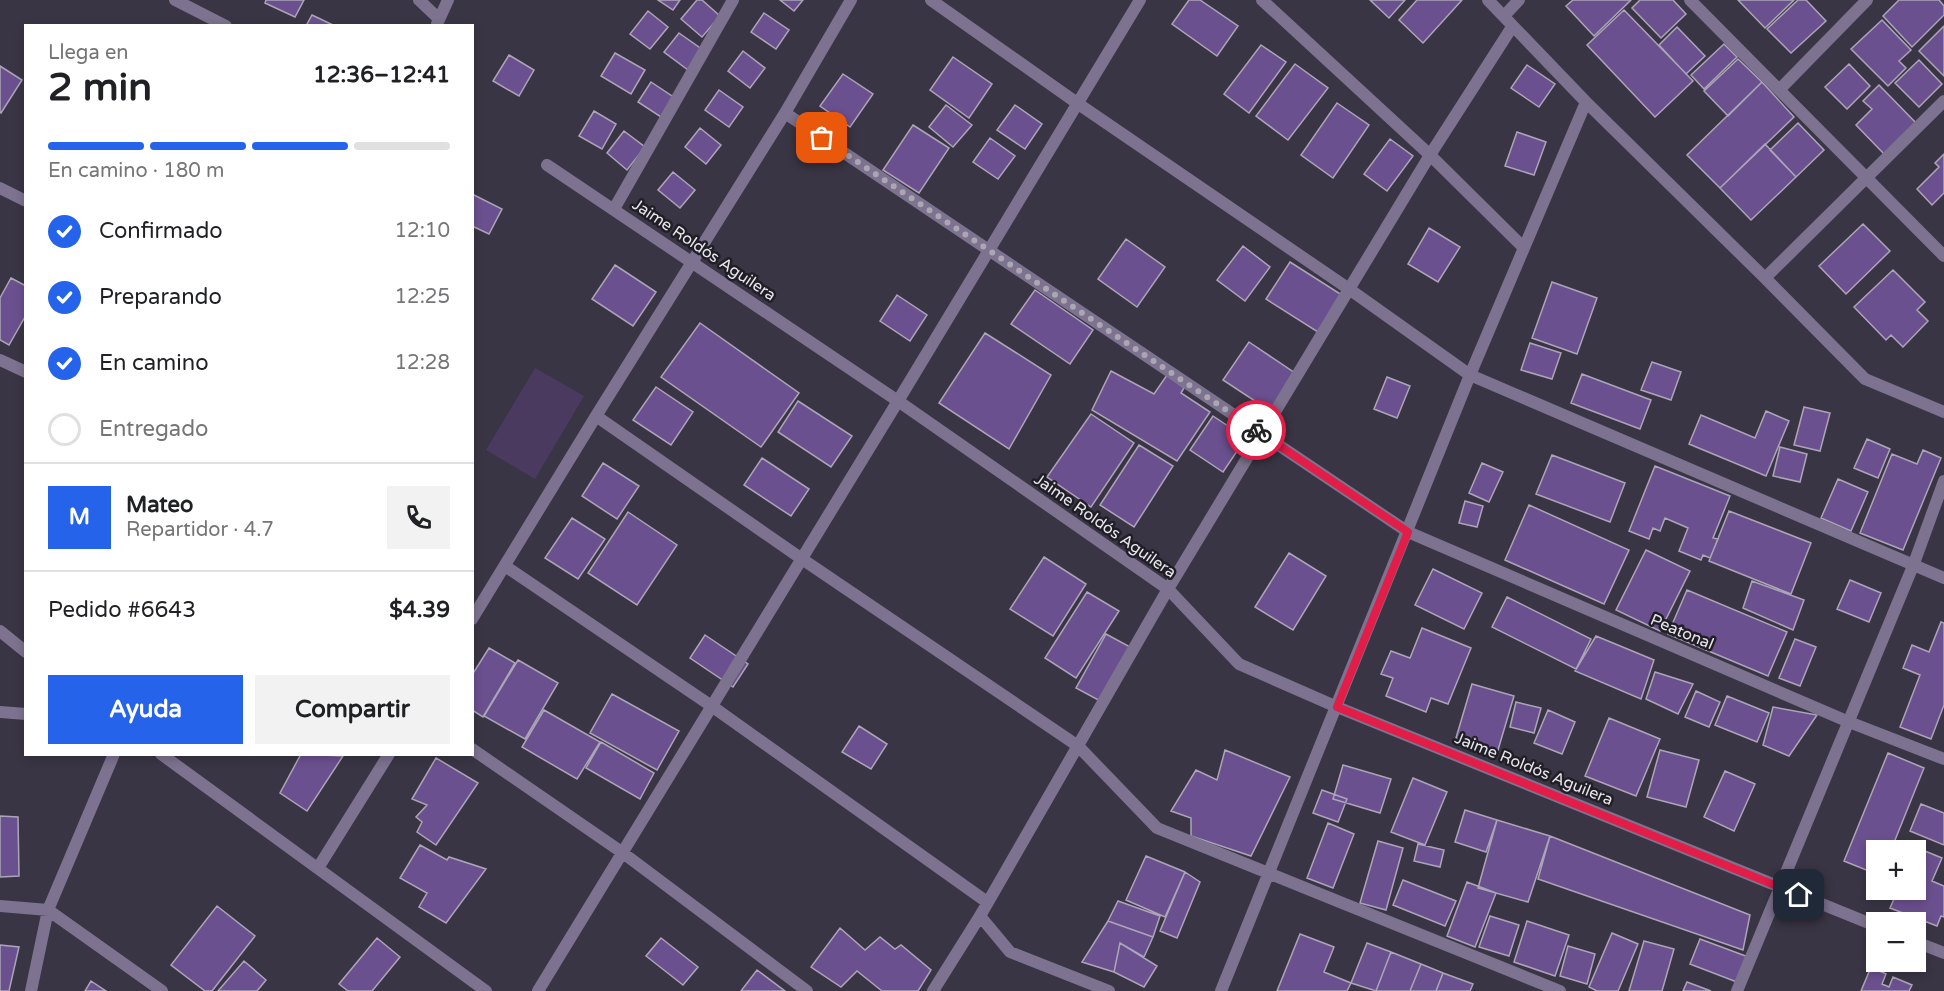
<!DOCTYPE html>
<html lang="es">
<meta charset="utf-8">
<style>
body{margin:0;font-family:"Varela Round",sans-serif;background:#f2f2f2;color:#202124;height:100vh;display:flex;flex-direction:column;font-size:22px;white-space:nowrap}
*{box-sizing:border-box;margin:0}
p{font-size:20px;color:#757577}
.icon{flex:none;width:33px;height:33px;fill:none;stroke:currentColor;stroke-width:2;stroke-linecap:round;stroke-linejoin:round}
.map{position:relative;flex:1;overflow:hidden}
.side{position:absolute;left:24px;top:24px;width:450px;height:732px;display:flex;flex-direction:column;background:#fff;border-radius:0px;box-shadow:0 3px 9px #0003}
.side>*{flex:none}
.buttons{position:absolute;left:1866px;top:840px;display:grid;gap:12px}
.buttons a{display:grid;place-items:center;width:60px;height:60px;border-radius:0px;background:#fff;box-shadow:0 3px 9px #0003;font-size:30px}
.pin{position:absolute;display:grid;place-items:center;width:51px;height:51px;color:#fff;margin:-26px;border-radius:12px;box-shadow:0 3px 9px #0006}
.courier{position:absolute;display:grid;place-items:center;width:60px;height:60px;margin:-30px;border:4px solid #e11d48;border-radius:50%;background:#fff;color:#222;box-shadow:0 2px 8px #0007}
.head em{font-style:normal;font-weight:800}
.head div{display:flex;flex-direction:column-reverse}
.head{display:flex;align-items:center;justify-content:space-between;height:102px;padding:0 24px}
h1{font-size:39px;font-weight:800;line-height:45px}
.bar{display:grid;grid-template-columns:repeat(4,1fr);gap:9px 6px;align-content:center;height:72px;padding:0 24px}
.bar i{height:8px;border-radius:4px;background:#e0e0e0}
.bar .current{background:#2563eb}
.bar p{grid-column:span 4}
.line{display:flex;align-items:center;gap:15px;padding:0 24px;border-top:2px solid #e0e0e0}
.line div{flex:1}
.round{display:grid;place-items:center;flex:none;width:63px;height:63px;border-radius:0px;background:#f2f2f2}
ol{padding:0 24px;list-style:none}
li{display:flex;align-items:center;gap:18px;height:66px}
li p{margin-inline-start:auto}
li .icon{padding:6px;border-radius:50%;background:#2563eb;color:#fff;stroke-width:4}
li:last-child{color:#757577}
li i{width:33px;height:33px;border:3px solid #e0e0e0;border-radius:50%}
.action{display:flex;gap:12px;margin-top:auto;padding:12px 24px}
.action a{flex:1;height:69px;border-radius:0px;background:#2563eb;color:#fff;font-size:24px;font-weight:800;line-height:69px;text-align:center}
.action a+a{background:#f2f2f2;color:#202124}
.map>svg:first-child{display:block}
</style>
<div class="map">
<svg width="1944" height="991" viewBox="0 0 1944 991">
<rect width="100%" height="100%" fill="#3a3544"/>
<path fill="#4a3a5f" d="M535 368 584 396 535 479 486 450Z"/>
<path fill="#6b508f" stroke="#aca5b7" stroke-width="1.5" d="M266 0H304L295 17 265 3Z
M658 0H680L673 10Z
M697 0H702L720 16 702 37 681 19Z
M780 0H803L794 11Z
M1189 0H1200L1238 26 1217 56 1172 24Z
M1370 0H1405L1389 18Z
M1417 0H1462L1423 43 1399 20Z
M1573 0H1631L1594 36 1566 6Z
M1640 0H1673L1686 14 1661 38 1632 8Z
M1738 0H1794L1765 28Z
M1798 0H1806L1826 21 1791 53 1767 29Z
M1899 0H1939L1944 6V15L1912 47 1883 16Z
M1624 10 1693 81 1655 117 1587 45Z
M648 11 668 27 650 49 630 34Z
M764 13 789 30 776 49 751 32Z
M312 15 335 26H306Z
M1882 20 1911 50 1899 61 1906 68 1888 86 1851 49Z
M1944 26V76L1919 51Z
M1677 27 1705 56 1686 74 1659 45Z
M679 33 703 50 688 70 664 52Z
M1724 44 1737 57 1704 89 1691 75Z
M1261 45 1286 62 1249 113 1224 94Z
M743 51 765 68 750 88 728 71Z
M615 53 645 70 631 94 601 76Z
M509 55 534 70 519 96 493 81Z
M953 57 992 84 969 118 930 90Z
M1738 59 1762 82 1728 116 1704 91Z
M1919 60 1942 84 1919 107 1895 83Z
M1295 64 1328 88 1288 140 1256 116Z
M1849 64 1870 86 1847 109 1825 87Z
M1527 65 1555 84 1539 107 1511 88Z
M0 66 22 80 1 113 0 112Z
M843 74 873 94 850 127 820 106Z
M651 82 675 98 661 117 638 102Z
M1762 82 1794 117 1720 188 1687 155Z
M1879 85 1918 125 1886 156 1856 125 1872 109 1863 101Z
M719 90 743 107 729 127 705 110Z
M1337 103 1369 125 1333 178 1301 155Z
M946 105 972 125 953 147 929 127Z
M1015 105 1042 124 1025 149 997 130Z
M594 111 616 124 602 149 579 136Z
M1798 123 1824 150 1796 177 1770 150Z
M913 125 949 148 919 193 883 170Z
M700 128 721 145 706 164 685 147Z
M624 131 645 147 627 170 607 153Z
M1517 132 1546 142 1534 175 1505 166Z
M990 138 1015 156 998 179 973 162Z
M1390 139 1413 156 1387 191 1364 174Z
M1765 144 1796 177 1751 220 1720 188Z
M1944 154V193L1932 205 1917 189 1939 167 1935 163Z
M673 172 695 190 680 208 658 190Z
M472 194 502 209 489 234 472 226Z
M1863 224 1890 251 1846 294 1819 266Z
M1429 228 1460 247 1438 282 1408 264Z
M1126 239 1165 267 1137 307 1098 279Z
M1243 246 1270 267 1245 301 1217 280Z
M1290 262 1345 297 1321 334 1266 299Z
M615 265 656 292 633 326 592 299Z
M1893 270 1925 302 1917 310 1928 321 1903 347 1891 335 1886 340 1854 307Z
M11 278 26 286V315L9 345 0 340V298Z
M1552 282 1597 298 1577 354 1532 338Z
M1035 290 1093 330 1070 364 1011 324Z
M897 295 927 315 910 341 880 321Z
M700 323 799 393 761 447 661 377Z
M985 333 1051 375 1009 449 939 403Z
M1249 342 1295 373 1270 411 1223 380Z
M1530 343 1561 353 1552 379 1521 370Z
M1652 362 1681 372 1671 400 1641 390Z
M1111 371 1154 394 1167 375 1184 388 1181 393 1210 412 1177 461 1092 410Z
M1582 374 1651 400 1640 429 1571 403Z
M1387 377 1410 386 1397 418 1374 409Z
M656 387 693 412 671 445 633 420Z
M798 401 852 436 831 467 778 432Z
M1804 407 1830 413 1820 451 1794 445Z
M1766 411 1789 421 1766 476 1689 444 1701 415 1755 438Z
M1091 414 1134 443 1091 507 1047 477Z
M1213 416 1246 438 1223 472 1190 450Z
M1867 439 1890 449 1878 478 1854 468Z
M1139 445 1173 466 1134 527 1100 505Z
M1780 447 1807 454 1800 482 1773 476Z
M1923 450 1941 458 1903 550 1860 533 1892 454 1917 464Z
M1552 455 1625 483 1610 522 1536 494Z
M762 458 809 489 791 516 744 485Z
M603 463 639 486 617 519 582 496Z
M1482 463 1503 472 1489 502 1469 493Z
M1655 466 1730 496 1713 538 1718 539 1710 558 1703 555 1701 560 1679 551 1688 528 1665 518 1660 531 1653 528 1649 539 1629 531Z
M1838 479 1868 492 1851 531 1821 518Z
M1465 501 1483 506 1477 527 1459 523Z
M1529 505 1629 550 1604 604 1505 560Z
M1729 511 1811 543 1791 594 1709 561Z
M628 512 677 545 637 605 588 573Z
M572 518 605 539 578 579 545 558Z
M1646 550 1690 571 1660 631 1616 610Z
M1289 553 1326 576 1293 630 1255 607Z
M1044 557 1086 584 1053 636 1010 609Z
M1433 569 1482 593 1464 629 1415 605Z
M1850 580 1881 593 1869 622 1837 609Z
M1752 581 1804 600 1793 630 1743 608Z
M1687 590 1787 632 1768 676 1668 634Z
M1087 592 1119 611 1076 678 1045 658Z
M1507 597 1591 639 1576 669 1492 627Z
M1941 622 1944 623V705L1931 739 1900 727 1920 675 1903 668 1912 645 1929 652Z
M1422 628 1471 648 1448 704 1431 698 1426 712 1386 696 1393 678 1381 674 1391 651 1410 658Z
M1106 634 1132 648 1102 702 1076 688Z
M705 635 748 664 733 687 690 658Z
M1596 636 1654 660 1641 699 1575 671Z
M1795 639 1816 647 1800 686 1779 678Z
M489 648 515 663 483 717 472 710V675Z
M518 660 558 683 525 739 484 716Z
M1655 672 1693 684 1678 714 1646 699Z
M1472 684 1514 696 1498 750 1456 738Z
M1696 691 1720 702 1709 727 1685 717Z
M612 694 679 731 657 770 590 733Z
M1727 696 1769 713 1757 742 1715 725Z
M1516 702 1541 708 1534 733 1510 727Z
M1773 707 1817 715 1789 756 1763 745Z
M544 710 600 742 577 779 522 747Z
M1548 710 1575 722 1562 754 1534 743Z
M1609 718 1660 739 1636 796 1585 776Z
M859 726 887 744 871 769 842 752Z
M601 742 654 773 640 799 586 768Z
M1225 750 1290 777 1251 856 1191 836V818L1171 811 1196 770 1217 780Z
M1660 750 1699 760 1686 807 1647 797Z
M1888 753 1924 768 1891 850H1876V874L1844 861Z
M301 754 343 756 307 811 280 793Z
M436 758 478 783 436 845 417 832 422 822 416 817 427 805 412 799Z
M1343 765 1391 779 1380 813 1333 799Z
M1725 771 1755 784 1734 831 1704 817Z
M1413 778 1447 792 1425 845 1391 832Z
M1322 790 1347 799 1338 822 1313 813Z
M1921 804 1944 813V845L1910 831Z
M1465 810 1497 820 1486 852 1455 842Z
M0 816 18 817 19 876 0 877Z
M1497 820 1550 836 1528 902 1478 888Z
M1328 823 1354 834 1333 888 1307 878Z
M1550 836 1750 915 1743 950 1538 879Z
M1378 841 1403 848 1386 910 1360 903Z
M1418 844 1444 850 1440 867 1414 861Z
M420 845 447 860 449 857 486 869 446 923 419 907 427 893 400 878Z
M1915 847 1942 858 1932 881 1944 886V917L1941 916 1937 926 1890 908 1898 890H1916Z
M1146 856 1185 872 1165 917 1126 900Z
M1185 872 1200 882 1177 938 1160 931Z
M1403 880 1456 901 1445 926 1393 905Z
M1467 882 1496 893 1475 947 1447 936Z
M1118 901 1160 916 1153 937 1108 921Z
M217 906 255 936 212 991H205L171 965Z
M1490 916 1519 925 1509 956 1479 947Z
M1108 921 1153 937 1144 957 1120 943 1114 972 1082 962Z
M1527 921 1569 935 1555 976 1514 962Z
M840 928 865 950 880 937 895 949 901 945 931 970 918 991H882L857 971 841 987 811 967Z
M1612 933 1638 944 1618 991H1597L1589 987Z
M1300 934 1334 947 1324 972 1351 983 1347 991H1277Z
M377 938 400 957 372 991H348L339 984Z
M661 938 698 967 683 985 646 956Z
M1700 939 1751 958 1742 984 1690 964Z
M1644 941 1674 949 1662 991H1629Z
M1120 943 1157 966 1144 987 1114 972Z
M1367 943 1391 952 1376 991 1351 983Z
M0 945 19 947 9 991H0Z
M1568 946 1595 954 1587 984 1560 976Z
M1391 952 1421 964 1410 991H1376Z
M244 961 266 980 257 991H218Z
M1421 964 1443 973 1436 991H1410Z
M1871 967 1886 974 1882 984 1889 987 1893 977 1912 985 1909 991H1861Z
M757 970 785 991H741Z
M1443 973 1473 984 1470 991H1436Z
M91 981 106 991H85Z
M1687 982 1711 991H1683Z"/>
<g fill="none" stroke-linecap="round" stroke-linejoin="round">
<path stroke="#7d728f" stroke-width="12" d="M1408 532 1849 722 1944 759"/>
<path stroke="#7d728f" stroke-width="12" d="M175 0 226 26
M419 0 439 19
M931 0 1077 103 1349 289 1470 375 1944 578
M1262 0 1430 155 1524 248
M1488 0 1586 102 1765 278 1944 101
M1690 0 1944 256
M1504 16 1519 0
M437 24 448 0
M1779 90 1867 0
M785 113 1408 532
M547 165 898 401 1168 589 1239 664 1337 707 1876 926
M0 188 26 201
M614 209 733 0
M1765 278 1865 379 1944 412
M0 360 26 372
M596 416 802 559 1078 746 1157 828 1560 991
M505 566 713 707 987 902
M472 619 596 416 785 113 851 0
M0 631 26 652
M0 712 26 714
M472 749 623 853 807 991
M161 754 486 991
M318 868 389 754
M0 906 48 910 162 991
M980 916 1010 952 1109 991
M1916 942 1944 953
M31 991 48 910 114 754
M538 991 898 401 1140 0
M933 991 980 916 1168 589 1430 155 1512 27
M1221 991 1470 375 1586 102
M1737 991 1913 566 1944 481"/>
</g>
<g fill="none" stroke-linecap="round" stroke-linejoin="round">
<path stroke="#aba7b2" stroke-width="6" stroke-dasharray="0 10.8" d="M822 138 1256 430"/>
<path stroke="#e11d48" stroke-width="8" d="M1256 430 1408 532 1337 707 1799 895"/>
</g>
<g text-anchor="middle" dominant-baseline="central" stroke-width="5" stroke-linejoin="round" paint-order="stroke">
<g font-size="16" fill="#e8e5ee" stroke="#201e25">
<text transform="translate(704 250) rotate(34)">Jaime Roldós Aguilera</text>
<text transform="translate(1105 526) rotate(35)">Jaime Roldós Aguilera</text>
<text transform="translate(1682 632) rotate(23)">Peatonal</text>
<text transform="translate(1534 769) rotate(22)">Jaime Roldós Aguilera</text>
</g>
</g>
</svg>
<div class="buttons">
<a>+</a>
<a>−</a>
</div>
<div class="pin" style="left:822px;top:138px;background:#ea580c"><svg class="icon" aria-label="bag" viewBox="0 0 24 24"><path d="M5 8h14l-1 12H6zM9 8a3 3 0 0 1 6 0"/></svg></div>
<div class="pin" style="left:1799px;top:895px;background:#1f2937"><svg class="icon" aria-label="home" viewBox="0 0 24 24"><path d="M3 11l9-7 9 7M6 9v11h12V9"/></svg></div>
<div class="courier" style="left:1256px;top:430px"><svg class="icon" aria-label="bike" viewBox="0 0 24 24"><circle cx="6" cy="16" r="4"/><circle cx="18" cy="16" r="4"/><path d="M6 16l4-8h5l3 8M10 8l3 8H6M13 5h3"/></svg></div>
<section class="side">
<div class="head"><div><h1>2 min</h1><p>Llega en</p></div><em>12:36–12:41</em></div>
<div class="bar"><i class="current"></i><i class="current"></i><i class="current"></i><i></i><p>En camino · 180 m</p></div>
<ol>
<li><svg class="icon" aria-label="check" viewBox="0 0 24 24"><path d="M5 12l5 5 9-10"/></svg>Confirmado<p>12:10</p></li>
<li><svg class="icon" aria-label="check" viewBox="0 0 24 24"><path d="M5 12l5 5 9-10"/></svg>Preparando<p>12:25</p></li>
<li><svg class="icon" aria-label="check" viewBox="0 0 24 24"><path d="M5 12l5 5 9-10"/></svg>En camino<p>12:28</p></li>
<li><i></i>Entregado</li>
</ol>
<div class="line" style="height:108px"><b class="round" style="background:#2563eb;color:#fff">M</b><div><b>Mateo</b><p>Repartidor · 4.7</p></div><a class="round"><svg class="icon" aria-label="phone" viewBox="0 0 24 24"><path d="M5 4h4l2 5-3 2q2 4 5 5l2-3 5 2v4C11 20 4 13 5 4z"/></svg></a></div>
<div class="line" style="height:78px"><div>Pedido #6643</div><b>$4.39</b></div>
<div class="action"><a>Ayuda</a><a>Compartir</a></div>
</section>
</div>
